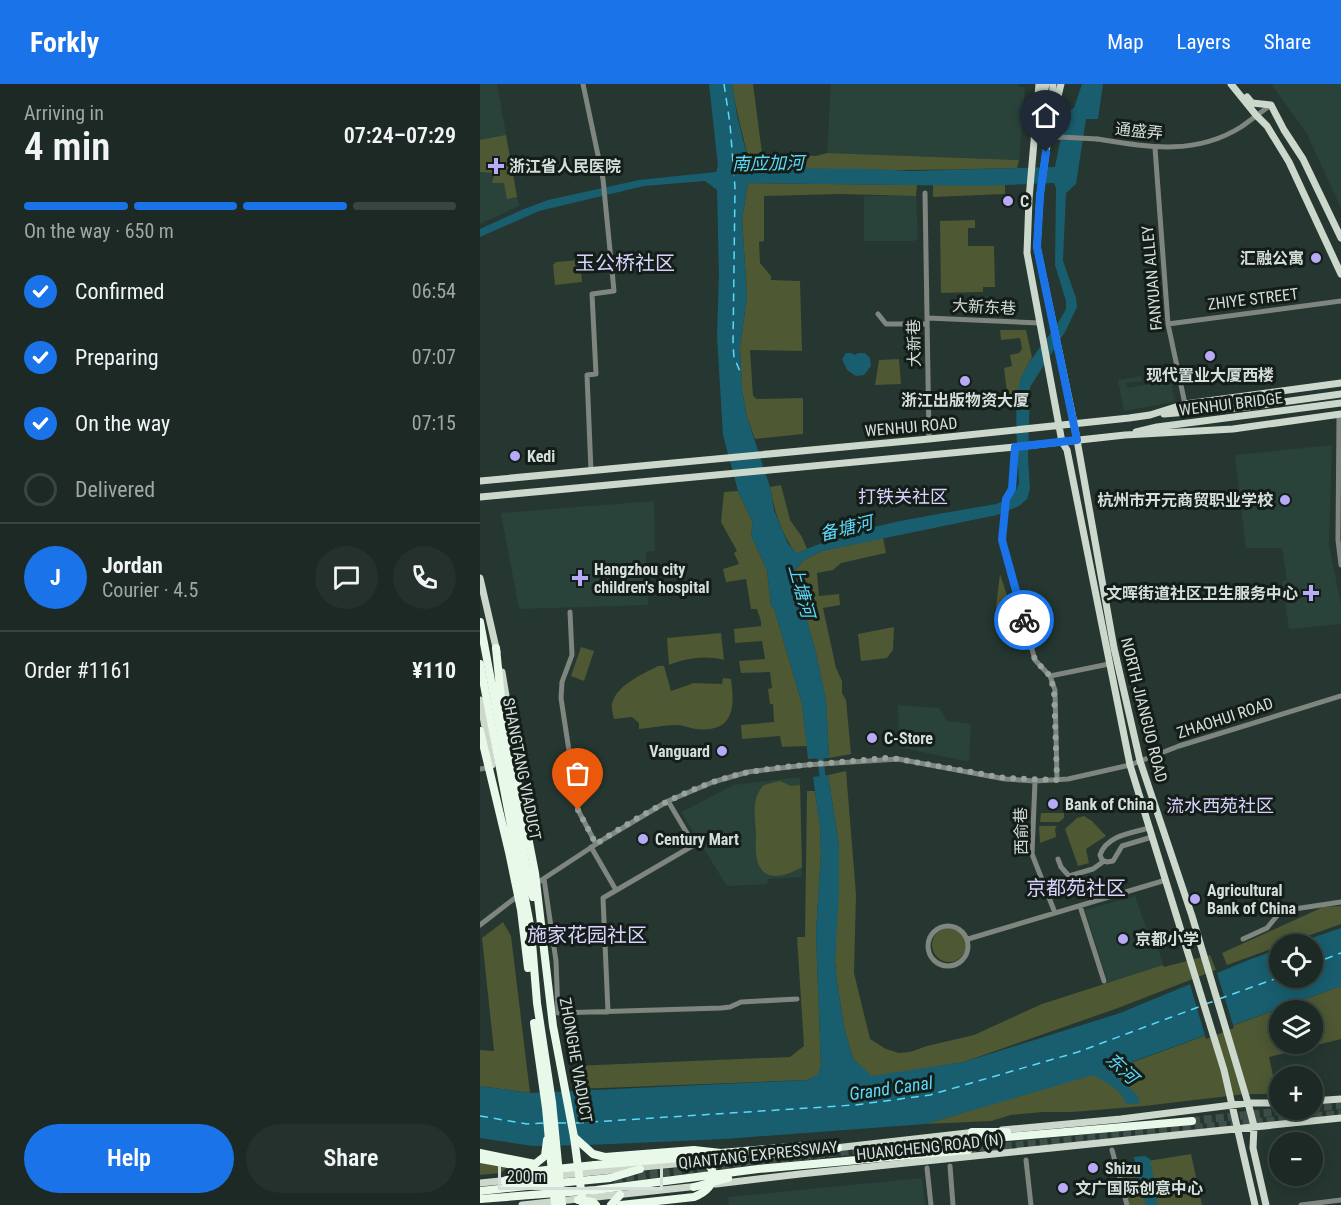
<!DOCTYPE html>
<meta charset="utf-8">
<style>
body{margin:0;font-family:"Roboto Condensed","Noto Sans SC",sans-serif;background:#25312c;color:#f1f3f6;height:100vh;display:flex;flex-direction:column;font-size:22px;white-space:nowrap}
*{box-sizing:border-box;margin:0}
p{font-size:20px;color:#a0a6a6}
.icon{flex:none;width:33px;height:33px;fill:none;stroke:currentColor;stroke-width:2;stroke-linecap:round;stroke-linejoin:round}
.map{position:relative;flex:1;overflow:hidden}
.sheet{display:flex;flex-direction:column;background:#1c2924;width:480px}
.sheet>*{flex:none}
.buttons{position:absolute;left:789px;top:850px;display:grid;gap:12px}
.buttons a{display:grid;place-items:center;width:54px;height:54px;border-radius:50%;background:#1c2924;box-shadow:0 3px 15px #0003,0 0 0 2px #3a4541;font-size:30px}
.scale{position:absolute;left:18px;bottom:15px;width:165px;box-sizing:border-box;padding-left:6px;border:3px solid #d4deda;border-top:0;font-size:16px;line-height:21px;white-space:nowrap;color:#d4deda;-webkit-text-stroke:4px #151d19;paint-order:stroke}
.pin{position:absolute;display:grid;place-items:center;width:51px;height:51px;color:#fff;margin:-62px -26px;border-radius:50% 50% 50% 0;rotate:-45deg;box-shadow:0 0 6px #0007}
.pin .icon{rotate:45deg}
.courier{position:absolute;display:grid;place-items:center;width:60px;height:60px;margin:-30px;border:4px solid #1a73e8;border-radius:50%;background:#fff;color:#222;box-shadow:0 2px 8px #0007}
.headline em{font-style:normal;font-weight:600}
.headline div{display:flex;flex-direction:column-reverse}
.headline{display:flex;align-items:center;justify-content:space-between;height:102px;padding:0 24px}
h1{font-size:39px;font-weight:600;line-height:45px}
.bar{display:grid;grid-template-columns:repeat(4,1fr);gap:9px 6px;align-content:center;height:72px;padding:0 24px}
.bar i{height:8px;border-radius:4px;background:#3a4541}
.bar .active{background:#1a73e8}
.bar p{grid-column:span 4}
.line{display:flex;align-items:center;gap:15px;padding:0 24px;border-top:2px solid #3a4541}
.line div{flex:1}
.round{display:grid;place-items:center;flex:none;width:63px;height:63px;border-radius:32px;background:#25312c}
ol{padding:0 24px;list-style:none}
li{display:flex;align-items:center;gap:18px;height:66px}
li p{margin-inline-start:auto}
li .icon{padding:6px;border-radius:50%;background:#1a73e8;color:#fff;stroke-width:4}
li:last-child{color:#a0a6a6}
li i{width:33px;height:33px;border:3px solid #3a4541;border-radius:50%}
.action{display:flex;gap:12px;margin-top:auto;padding:12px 24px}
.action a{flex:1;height:69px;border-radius:36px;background:#1a73e8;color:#fff;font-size:24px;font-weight:600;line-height:69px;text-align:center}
.action a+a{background:#25312c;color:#f1f3f6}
header{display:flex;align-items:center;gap:36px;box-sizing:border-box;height:84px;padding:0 30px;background:#1a73e8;color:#fff}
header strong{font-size:28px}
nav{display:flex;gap:33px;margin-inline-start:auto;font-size:21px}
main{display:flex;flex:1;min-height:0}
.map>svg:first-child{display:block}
</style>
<header>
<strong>Forkly</strong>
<nav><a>Map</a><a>Layers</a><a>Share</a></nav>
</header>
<main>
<section class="sheet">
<div class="headline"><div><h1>4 min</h1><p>Arriving in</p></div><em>07:24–07:29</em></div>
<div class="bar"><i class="active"></i><i class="active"></i><i class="active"></i><i></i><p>On the way · 650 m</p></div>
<ol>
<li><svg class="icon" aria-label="check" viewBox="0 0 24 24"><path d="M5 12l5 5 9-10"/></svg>Confirmed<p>06:54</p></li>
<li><svg class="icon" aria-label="check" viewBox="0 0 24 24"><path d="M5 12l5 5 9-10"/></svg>Preparing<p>07:07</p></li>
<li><svg class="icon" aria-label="check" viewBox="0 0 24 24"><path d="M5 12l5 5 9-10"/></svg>On the way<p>07:15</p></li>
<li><i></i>Delivered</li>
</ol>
<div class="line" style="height:108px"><b class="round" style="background:#1a73e8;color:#fff">J</b><div><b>Jordan</b><p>Courier · 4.5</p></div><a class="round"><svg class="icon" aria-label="chat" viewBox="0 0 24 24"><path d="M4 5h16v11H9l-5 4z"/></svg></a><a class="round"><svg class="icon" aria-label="phone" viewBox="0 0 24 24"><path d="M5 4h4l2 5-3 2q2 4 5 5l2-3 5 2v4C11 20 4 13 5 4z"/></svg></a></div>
<div class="line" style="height:78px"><div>Order #1161</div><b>¥110</b></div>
<div class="action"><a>Help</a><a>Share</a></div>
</section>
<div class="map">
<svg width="861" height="1121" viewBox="0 0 861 1121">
<rect width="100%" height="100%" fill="#253730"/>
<path fill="#29433a" d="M0 0H17L39 122 0 140Z
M351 0H538L539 3H545L539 76 347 69Z
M791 0H861V124L826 48Z
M384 112H436L438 154 434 157H384Z
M661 292 662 297 646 299 647 304 691 297 695 318 644 327 638 296Z
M852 361 849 461 861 521V540L809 545 802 497 807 496 802 464H766L755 371Z
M174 417 175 467 166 468 168 521 39 525 21 429Z
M418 621 459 624 467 637 491 640 489 678 419 663Z
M320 693 322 793 288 795 287 800 247 802 201 728 254 701Z
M655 812 669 852 676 857 683 881 628 899 605 826Z
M442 1094 445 1121H249L248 1113Z"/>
<path fill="#4e5833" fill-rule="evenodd" d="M252 0H273L282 69 336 72 347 69 539 76 537 84C448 87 359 86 270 84 265 56 256 29 252 0Z
M26 51 37 113 27 115 24 99H12L15 89 0 88V56Z
M268 99 437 101 436 112 360 110 284 112V157L279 158 280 179 291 192V196L320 197 322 267 270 266 273 312 277 315 323 314V350L275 355 267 333 262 306 260 263 267 212 262 135Z
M509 100H525V110L453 113V101Z
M495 136V144H488V162H514L515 203H503V208L461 209 460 137Z
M100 176 102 198 75 201 73 181 76 178Z
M520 246H546L552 273 541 294 538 323 529 325 524 284 532 282 530 271 539 269 542 265 540 254 521 256Z
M419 275 421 300 395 301 399 276Z
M301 401 310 436 322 453 327 465 320 468H315C301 449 294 426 290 403Z
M258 407 273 439 271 451 287 486 291 522 294 524 322 620 327 662 302 663 300 652 262 655 261 641 294 638 293 620H290L288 605 292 604 290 588 261 589 259 577 285 575 282 557 255 559 254 545 281 542V537L277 525H271L266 495 246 498 243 485 259 480 254 469 257 467 241 438 244 408Z
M403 454 406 469 361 479 353 486 337 489 339 512 359 510 360 521 343 524 356 584 362 597V609L366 616 371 670 349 674 346 616 335 565 319 511 315 486 325 475 342 467Z
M520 490 531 524 516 523Z
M414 543 413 566 407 574 381 577 378 550Z
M241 549 244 576C225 571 207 574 189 581L187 554Z
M101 563 114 567 104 597 91 592Z
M178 582H184L191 607 214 599 242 600 243 594 251 595C255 624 254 649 216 645 209 644 203 641 197 641 184 641 171 644 159 645V639L152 633 134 635C133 630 131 624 132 620 136 601 163 590 178 582Z
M366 687 376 810 374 889 390 955 406 965 419 969 430 968 447 962 494 951 562 920 683 881 684 883 730 871 736 886 638 924 484 978 392 993 373 975 364 943 357 898 355 877 359 762 348 691Z
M300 697 311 702 320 701 322 783C307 792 283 800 277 776 275 768 276 757 276 749 275 731 271 714 284 701Z
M327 707H335L340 742 341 768 336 850 341 982 339 990 328 996 96 1005 93 982 310 973 324 962 317 853H325Z
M561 729H584V734L579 738H560Z
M604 732 612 737 626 752 606 765 609 779 598 782 585 745 597 734Z
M559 742H577L575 745 576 753 560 759Z
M861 822V840L747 881 742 869 843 823Z
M23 838 31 852 50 1009 0 1002V966L14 967 2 854Z
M452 861a17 17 0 1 1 34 0a17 17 0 1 1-34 0Z
M861 902V955L789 973 797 1010H765L664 1022 592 1028H563L531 1031 511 1037 445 1040 653 978ZM800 927H832V960H800Z
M711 1070 722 1121H647L637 1082Z
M0 1077 26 1084 21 1089 0 1091Z"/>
<path fill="#185e6f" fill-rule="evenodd" d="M229 0H252L257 31 270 84 391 85 431 87 575 83 586 27 594 24 602 0H623L618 35H606L596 100 586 109 583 177 596 214 597 223 585 248 550 303 548 374 550 405 547 415 539 422 517 431 342 467 325 475 315 486 319 511 335 565 346 616 349 674 328 675 322 620 294 524 291 522 287 486 271 451 273 439 258 407 243 351 237 252 239 190 237 106 225 97 164 102 59 127 0 153V145L44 125 68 116 159 96 236 88 238 82ZM268 99 502 102 574 99 576 104 575 181 586 217V225C574 249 554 267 542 291 532 313 538 372 539 399 535 412 528 415 516 420 449 432 382 440 320 468H315L307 458 294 426 290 403 267 333 262 306 260 263 267 212 262 135Z
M366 269H371L375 271 378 269H385L390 274 391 282 384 291 376 292 367 286 362 275Z
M348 691 359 762V810L355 877 357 898 364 943 373 975 392 992 484 978 640 929 771 875 799 865 800 894H832V861H811L861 844V902L635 984 636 992 658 1012 660 1019 646 1020C643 1007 624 997 613 991L445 1040 245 1055 108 1061 53 1062 0 1054V1002L50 1009 328 996 338 990 341 982 336 850 341 768 340 742 333 693Z
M665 1072 670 1075 677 1111V1121H666L662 1108 657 1105 653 1087 656 1085 654 1073Z"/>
<path fill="#253730" d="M736 886 754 944 726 955 709 897Z"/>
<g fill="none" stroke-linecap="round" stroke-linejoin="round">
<path stroke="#185e6f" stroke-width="6" d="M340 669 343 697"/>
<path stroke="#5ad9f9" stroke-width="1.5" stroke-dasharray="8 6" stroke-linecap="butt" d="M244 0 250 40 255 104 253 261 254 273 261 290
M832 880 861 869
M739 915 800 893
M725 920 735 917
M0 1032 47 1040 64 1039
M78 1039H88
M96 1039 375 1021 450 1011 598 968 721 922"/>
<path stroke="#3f504a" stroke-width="8" stroke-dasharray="8 4" stroke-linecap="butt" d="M832 1024 861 1021
M712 1037 812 1026
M488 1066 861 1030
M134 1095 387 1065"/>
<path stroke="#7f857f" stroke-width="5" d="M103 0 123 95 134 207 112 210 116 290 107 291 111 387
M568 54 581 53
M617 55C667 63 715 72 761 43 771 36 781 28 791 21
M675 64 688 240 705 320
M445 109 449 355
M398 230 406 240H447
M448 234 560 239
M688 240 861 217
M859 331 858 456 861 481
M535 363 532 405 526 415 522 456 555 576 570 592 575 606 577 696
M90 528 92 571 82 598 81 614 98 726 116 760
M570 592 629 580
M0 685 11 683
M555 697 552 770 575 829
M669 744C652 749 627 751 620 771L622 776 627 778 633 777 642 762 672 753
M111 763 136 806
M578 775 581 783 589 792 613 785 624 777
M64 795 76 877 78 929 241 924 250 923 261 918 317 915
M54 801 124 755 188 717 233 698 268 688 326 681 418 675 525 695 555 697 588 695 650 681 699 662 861 612
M600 822 624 897
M0 841 39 811
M448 862a20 20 0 1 1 40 0a20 20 0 1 1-40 0Z
M488 855 686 796
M763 855 787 844 801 827 861 818
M128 928 123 814 214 761 188 717
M632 1066 647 1121
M546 1076 551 1121
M470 1082 473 1121
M447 1084 451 1121
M821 1121 861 1116"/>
<path stroke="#cbd8cb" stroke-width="7" d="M559 0 549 115 547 169 582 358 587 366 650 681 744 986 775 1121
M581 0 568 54 560 111 557 163 594 339 634 564 660 677 712 832 768 1019 774 1042 773 1064 786 1121
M751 0 776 31 787 42 809 78 861 190
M767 13 772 19 791 21 804 46 823 75 861 154
M571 32 573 0
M559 33 566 0
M684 330 767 323 861 310
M656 348 677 343 861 319
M0 397 449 355 649 334 670 331 705 320 861 299
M0 413 535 363 645 351 753 345 861 330
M0 494 17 568
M22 588 35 665
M0 616 12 681
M832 1017 861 1015
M522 1046 641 1035 768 1019H800
M355 1064 496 1048
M0 1099 338 1066
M236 1100 320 1090 861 1034
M42 1121 219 1102"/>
<path stroke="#e9f9e9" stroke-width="8" d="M0 538 47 788
M16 564 21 614
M492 1048H527
M94 1053 113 1070 125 1073 214 1066 241 1069 324 1062 358 1064
M387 1065 712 1037
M0 1069 55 1080 65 1072 67 1056
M24 1097 47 1088 115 1081
M57 1101 130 1094 160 1085
M214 1103 248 1094
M0 1115 116 1106 278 1085 488 1066
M98 1116 113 1118 116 1121
M131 1121 140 1111"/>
<path stroke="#7f857f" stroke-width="5" d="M581 53 617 55"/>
<path stroke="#e9f9e9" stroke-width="8" d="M0 580 51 846 57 919 72 1018 82 1121
M21 614 55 789 73 942 94 1053 103 1121
M0 647 29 768 41 826 48 884
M47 788 53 813
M54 939 66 1024 75 1121
M0 1075C21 1079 59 1083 73 1099
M115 1081 212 1073C240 1079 240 1103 214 1113L141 1121
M0 1107 57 1101"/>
</g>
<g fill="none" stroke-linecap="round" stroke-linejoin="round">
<path stroke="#97a49e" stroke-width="6" stroke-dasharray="0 10.8" d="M98 726 116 760C164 729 213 699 270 688 314 680 359 679 404 674L418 675 525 694 577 696 574 606 570 592 555 576 544 536"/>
<path stroke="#1a73e8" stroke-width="8" d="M544 536 522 456 526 415 532 405 535 363 597 356 557 163 560 111 566 68"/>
</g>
<g fill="#b7abf8" stroke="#151d19" stroke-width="2">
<path d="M13 73h6v6h6v6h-6v6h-6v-6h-6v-6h6z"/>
<circle cx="528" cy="117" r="6"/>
<circle cx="836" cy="174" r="6"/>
<circle cx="730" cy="272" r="6"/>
<circle cx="485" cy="297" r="6"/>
<circle cx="35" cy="372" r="6"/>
<circle cx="805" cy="416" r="6"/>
<path d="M97 485h6v6h6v6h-6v6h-6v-6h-6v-6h6z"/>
<path d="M828 500h6v6h6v6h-6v6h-6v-6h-6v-6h6z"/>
<circle cx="392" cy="654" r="6"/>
<circle cx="242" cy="667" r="6"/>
<circle cx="573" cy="720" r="6"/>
<circle cx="163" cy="755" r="6"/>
<circle cx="715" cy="815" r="6"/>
<circle cx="643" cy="855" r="6"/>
<circle cx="613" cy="1084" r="6"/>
<circle cx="583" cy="1104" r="6"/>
</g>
<g text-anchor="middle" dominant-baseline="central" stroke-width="6" stroke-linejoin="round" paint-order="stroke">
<g font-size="16" fill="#d4deda" stroke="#151d19">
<text transform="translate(659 47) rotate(6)">通盛弄</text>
<text transform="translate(672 194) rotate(-95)">FANYUAN ALLEY</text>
<text transform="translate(773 215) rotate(-7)">ZHIYE STREET</text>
<text transform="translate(504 223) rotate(3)">大新东巷</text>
<text transform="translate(434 259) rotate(-91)">大新巷</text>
<text transform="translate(751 320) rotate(-7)">WENHUI BRIDGE</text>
<text transform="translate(431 343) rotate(-5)">WENHUI ROAD</text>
<text transform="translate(664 626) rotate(76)">NORTH JIANGUO ROAD</text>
<text transform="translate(745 634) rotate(-18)">ZHAOHUI ROAD</text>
<text transform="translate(42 685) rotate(79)">SHANGTANG VIADUCT</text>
<text transform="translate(541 747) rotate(-91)">西俞巷</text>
<text transform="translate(96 976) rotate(80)">ZHONGHE VIADUCT</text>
<text transform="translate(450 1063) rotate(-6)">HUANCHENG ROAD (N)</text>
<text transform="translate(278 1071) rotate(-6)">QIANTANG EXPRESSWAY</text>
</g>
<g font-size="16" font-weight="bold" fill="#d4deda" stroke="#151d19" text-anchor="start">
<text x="29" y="82">浙江省人民医院</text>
<text x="540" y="117">C</text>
<text x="824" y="174" text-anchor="end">汇融公寓</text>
<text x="730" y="291" text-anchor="middle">现代置业大厦西楼</text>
<text x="485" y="316" text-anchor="middle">浙江出版物资大厦</text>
<text x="47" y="372">Kedi</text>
<text x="793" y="416" text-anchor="end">杭州市开元商贸职业学校</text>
<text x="114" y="485">Hangzhou city<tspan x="114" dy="18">children's hospital</tspan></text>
<text x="818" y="509" text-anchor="end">文晖街道社区卫生服务中心</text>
<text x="404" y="654">C-Store</text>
<text x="230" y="667" text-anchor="end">Vanguard</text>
<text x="585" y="720">Bank of China</text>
<text x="175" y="755">Century Mart</text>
<text x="727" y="806">Agricultural<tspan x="727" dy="18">Bank of China</tspan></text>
<text x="655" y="855">京都小学</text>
<text x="625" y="1084">Shizu</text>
<text x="595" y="1104">文广国际创意中心</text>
</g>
<g font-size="18" font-style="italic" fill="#5ad9f9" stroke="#151d19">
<text transform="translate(288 79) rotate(-1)">南应加河</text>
<text transform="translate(366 444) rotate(-14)">备塘河</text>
<text transform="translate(322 507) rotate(75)">上塘河</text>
<text transform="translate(642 984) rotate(43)">东河</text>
<text transform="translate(411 1004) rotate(-8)">Grand Canal</text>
</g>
<g font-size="18" fill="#d8d3fe" stroke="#151d19">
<text x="423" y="412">打铁关社区</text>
<text x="740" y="721">流水西苑社区</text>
</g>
<g font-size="20" fill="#d8d3fe" stroke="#151d19">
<text x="145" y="179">玉公桥社区</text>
<text x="596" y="804">京都苑社区</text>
<text x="107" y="851">施家花园社区</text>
</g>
</g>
</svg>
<div class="buttons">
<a><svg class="icon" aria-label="locate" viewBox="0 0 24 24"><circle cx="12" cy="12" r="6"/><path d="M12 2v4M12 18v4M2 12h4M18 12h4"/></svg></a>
<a><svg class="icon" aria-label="layers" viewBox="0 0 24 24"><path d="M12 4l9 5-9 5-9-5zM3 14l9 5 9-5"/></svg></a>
<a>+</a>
<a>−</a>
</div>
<div class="scale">200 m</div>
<div class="pin" style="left:98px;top:726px;background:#ea580c"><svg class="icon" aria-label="bag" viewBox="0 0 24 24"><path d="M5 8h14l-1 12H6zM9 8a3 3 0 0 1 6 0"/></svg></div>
<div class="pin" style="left:566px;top:68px;background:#1f2937"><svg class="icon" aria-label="home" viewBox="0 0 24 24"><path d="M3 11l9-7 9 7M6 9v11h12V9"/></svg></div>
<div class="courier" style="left:544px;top:536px"><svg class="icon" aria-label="bike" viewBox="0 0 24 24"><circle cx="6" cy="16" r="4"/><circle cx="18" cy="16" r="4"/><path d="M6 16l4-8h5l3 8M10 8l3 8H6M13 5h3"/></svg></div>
</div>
</main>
